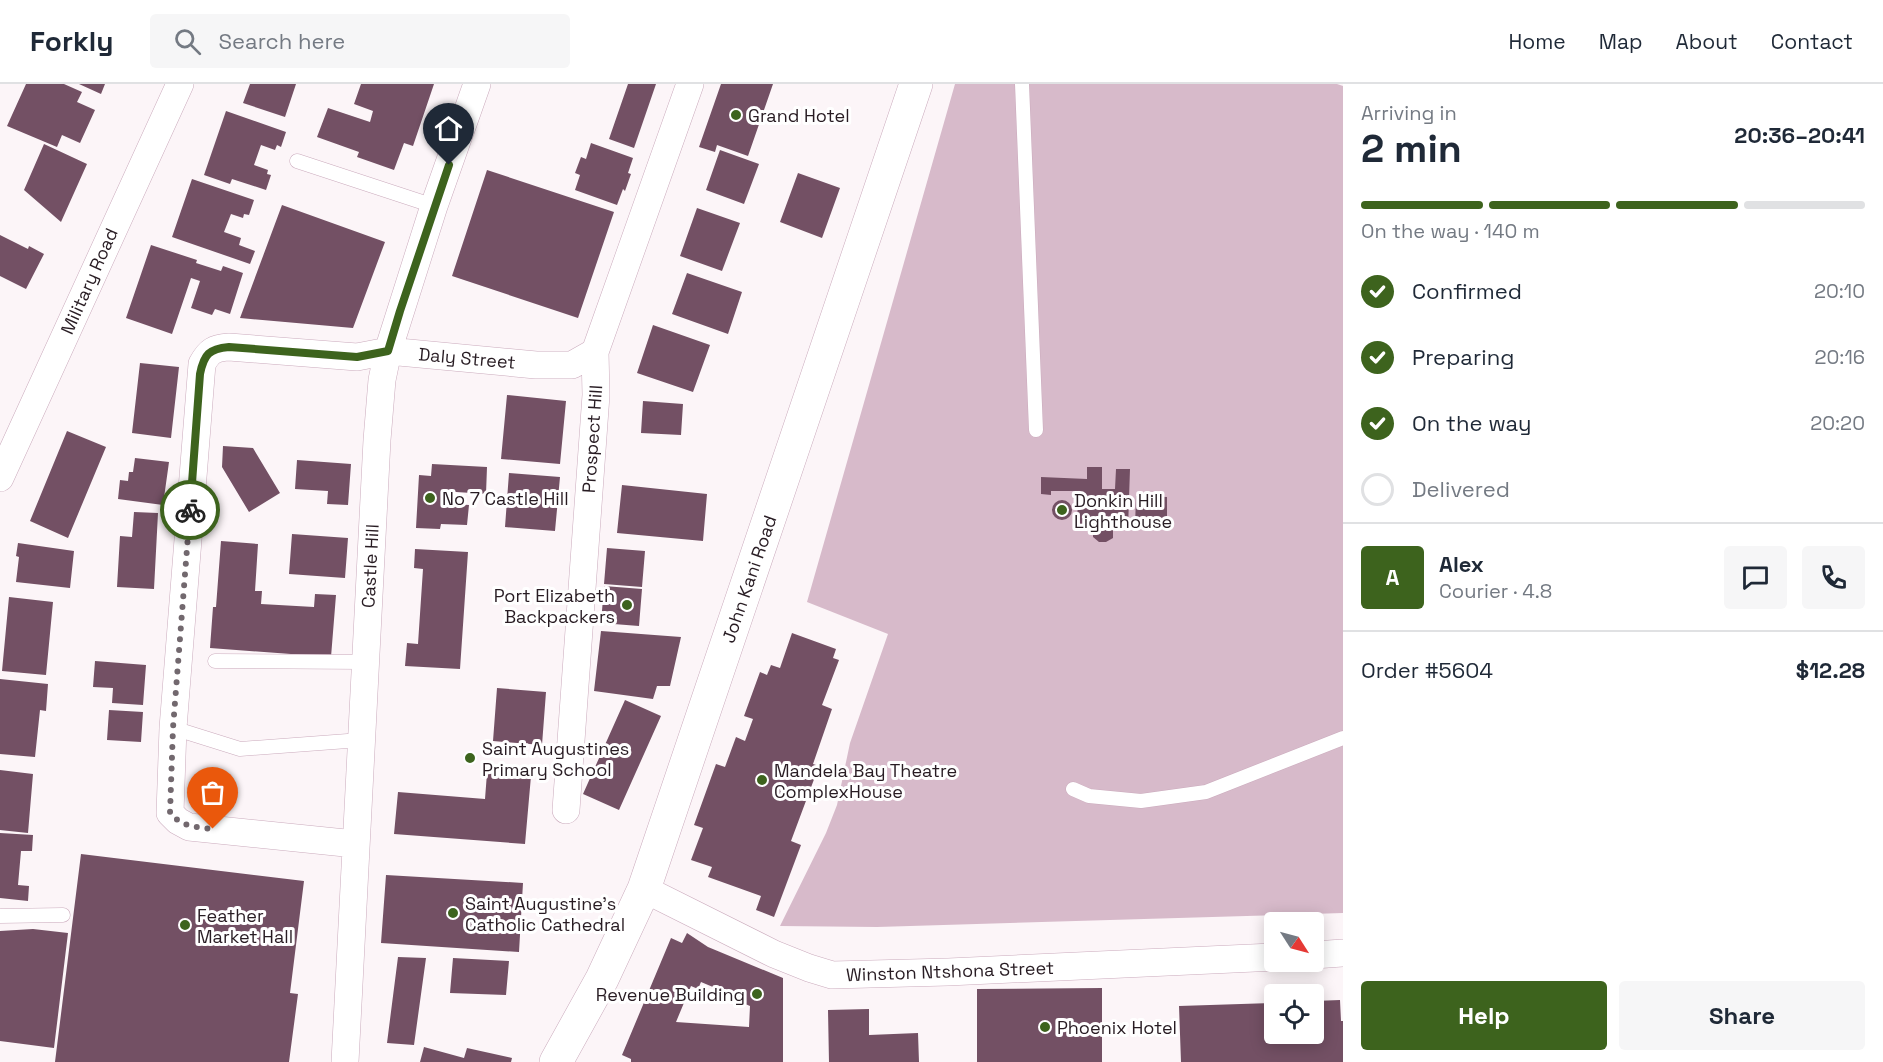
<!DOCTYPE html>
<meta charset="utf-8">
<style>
body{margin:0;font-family:"Space Grotesk",sans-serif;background:#f6f6f7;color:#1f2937;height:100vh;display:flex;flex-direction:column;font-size:22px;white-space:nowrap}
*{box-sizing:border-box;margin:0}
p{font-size:20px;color:#747a83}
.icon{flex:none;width:33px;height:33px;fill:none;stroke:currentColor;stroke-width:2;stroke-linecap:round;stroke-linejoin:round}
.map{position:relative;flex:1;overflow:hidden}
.panel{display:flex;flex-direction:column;background:#fff;width:540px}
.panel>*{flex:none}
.needle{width:39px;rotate:126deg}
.tools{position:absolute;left:1264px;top:828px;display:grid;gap:12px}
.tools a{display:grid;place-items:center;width:60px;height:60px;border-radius:6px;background:#fff;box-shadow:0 3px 15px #0003;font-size:30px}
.pin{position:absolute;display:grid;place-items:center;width:51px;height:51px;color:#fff;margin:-62px -26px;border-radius:50% 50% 50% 0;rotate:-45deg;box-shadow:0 0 6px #0007}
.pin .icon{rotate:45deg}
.courier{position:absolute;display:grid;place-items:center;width:60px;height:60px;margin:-30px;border:4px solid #3d631d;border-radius:50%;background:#fff;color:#222;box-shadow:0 2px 8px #0007}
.overview em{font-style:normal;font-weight:800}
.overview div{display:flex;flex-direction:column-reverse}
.overview{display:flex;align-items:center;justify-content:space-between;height:102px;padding:0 18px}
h1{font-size:39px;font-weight:800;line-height:45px}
.bar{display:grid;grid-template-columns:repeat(4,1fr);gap:9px 6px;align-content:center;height:72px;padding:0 18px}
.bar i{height:8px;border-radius:4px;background:#e0e1e3}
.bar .selected{background:#3d631d}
.bar p{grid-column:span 4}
.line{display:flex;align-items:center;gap:15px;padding:0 18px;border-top:2px solid #e0e1e3}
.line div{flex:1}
.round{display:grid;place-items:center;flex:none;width:63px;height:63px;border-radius:6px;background:#f6f6f7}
ol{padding:0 18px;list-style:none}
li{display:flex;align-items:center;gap:18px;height:66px}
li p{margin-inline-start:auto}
li .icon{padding:6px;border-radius:50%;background:#3d631d;color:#fff;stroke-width:4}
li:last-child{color:#747a83}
li i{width:33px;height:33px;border:3px solid #e0e1e3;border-radius:50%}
.primary-button{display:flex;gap:12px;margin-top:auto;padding:12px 18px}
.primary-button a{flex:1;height:69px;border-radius:6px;background:#3d631d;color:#fff;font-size:24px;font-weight:800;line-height:69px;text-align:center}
.primary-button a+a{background:#f6f6f7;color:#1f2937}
header{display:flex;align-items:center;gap:36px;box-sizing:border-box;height:84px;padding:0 30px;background:#fff;border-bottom:2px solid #e0e1e3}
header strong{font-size:28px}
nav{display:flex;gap:33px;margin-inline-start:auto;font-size:21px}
.search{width:420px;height:54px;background:#f6f6f7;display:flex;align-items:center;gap:15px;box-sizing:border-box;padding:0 21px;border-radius:6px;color:#747a83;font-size:22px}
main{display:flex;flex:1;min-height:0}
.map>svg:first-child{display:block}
</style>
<header>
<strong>Forkly</strong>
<div class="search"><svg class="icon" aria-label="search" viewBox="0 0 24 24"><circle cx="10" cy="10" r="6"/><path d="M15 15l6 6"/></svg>Search here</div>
<nav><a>Home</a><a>Map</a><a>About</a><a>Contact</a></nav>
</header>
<main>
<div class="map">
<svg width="1343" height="978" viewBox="0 0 1343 978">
<rect width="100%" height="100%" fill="#fcf5f8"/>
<path fill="#d7baca" d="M955 0H1337L1343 2V829L877 843 780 842 826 749 837 721 850 659 888 550 807 518Z"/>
<path fill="#735064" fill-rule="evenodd" d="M26 0H64L82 8 77 18 95 26 80 59 62 51 57 63 7 42Z
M79 0H105L101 10Z
M250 0H296L285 33 243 19Z
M361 0H434L413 62 404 59 394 86 357 73 359 68 317 53 328 24 370 38 373 27 354 20Z
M628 0H656L634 64 609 55Z
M721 0H773L748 72 717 61 715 68 699 63Z
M226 27 286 48 281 63 277 61 275 66 261 61 254 81 268 86 267 90 271 91 266 106 232 95 230 100 204 91Z
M591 59 633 74 628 89 631 90 625 107 623 105 617 121 575 106 580 91 575 89 581 73 586 75Z
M44 60 87 80 61 138 24 106Z
M720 66 759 80 744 120 706 106Z
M487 86 614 128 578 234 452 192Z
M798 89 840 104 822 154 780 138Z
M192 95 254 116 249 131 244 130 243 134 231 130 224 148 241 154 239 161 255 167 250 180 172 153Z
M282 121 385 158 353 244 240 234Z
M697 124 740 139 722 187 680 172Z
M0 151 28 165 29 162 44 170 26 205 0 192Z
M151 161 197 176 196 179 221 187 223 182 243 189 230 230 215 225 212 231 191 224 200 197 191 194 172 250 126 234Z
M687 189 742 208 728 250 672 230Z
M653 241 710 261 693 308 637 289Z
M140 279 179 283 171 354 132 349Z
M507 311 566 317 560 380 501 375Z
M643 317 683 320 681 351 641 349Z
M67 347 106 363 68 454 30 437Z
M223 362 253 364 280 409 249 428 222 383Z
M135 374 169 378 163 421 118 415 120 396 128 397 129 388H133Z
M297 376 351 380 348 421 327 420 328 407 295 405Z
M432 380 487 383 486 410 442 407V419L469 421 467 441 441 440 440 445 416 444 419 391 431 392Z
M1087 383H1102V405H1115L1116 385H1130L1128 445 1113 444V454L1106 458H1099L1093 453V445L1077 444 1078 412 1073 411 1074 407H1051V411L1041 410V393L1087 395Z
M509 389 560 393 555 447 505 443Z
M622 401 707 410 703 457 617 449Z
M1136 412 1167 413V444L1135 443Z
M1052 426a10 10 0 1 1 20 0a10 10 0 1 1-20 0Z
M134 428 158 429 154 505 117 503 120 452 132 453Z
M292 450 348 454 345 494 289 490Z
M221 457 258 460 255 507H262L261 520 314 523 315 510 336 511 331 573 210 564 213 523H216Z
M18 459 74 467 70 504 16 498 19 473 16 472Z
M607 464 645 467 642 503 604 500Z
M415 465 468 468 460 585 405 582 407 559 418 560 423 485 414 484Z
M604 502 642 505 639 542 601 539Z
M9 513 53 518 46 591 2 587Z
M601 547 681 553 670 602H657L653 615 594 607Z
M792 549 836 565 833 574 839 576 822 621 832 625 813 680 819 682 791 757 801 761 774 833 756 826 761 812 708 793 712 783 691 776 703 744 694 741 716 680 725 683 736 653 745 657 753 635 744 632 760 588 767 591 771 581 780 584Z
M95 577 146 581 143 621 112 619 113 604 93 603Z
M0 595 48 600 46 627 40 626 35 673 0 670Z
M497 604 546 608 542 661 493 657Z
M625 616 661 632 619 726 583 710Z
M109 626 143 628 141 658 107 656Z
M0 686 33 690 28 749 0 746Z
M487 689 531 692 525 760 394 750 398 708 485 715Z
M0 749 33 751 32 767H21L18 801 29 802 28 817 0 814Z
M81 770 304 797 290 909 298 910 289 978H55Z
M386 791 523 799 519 868 381 859Z
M33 845 68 849 54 964 0 957V847Z
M687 849 708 863 783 894V978H631V975L622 971 671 854 682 859ZM701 898 744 916 743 919 750 922 749 943 676 938 691 902 698 905Z
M398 873 426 874 414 961 387 959Z
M453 874 509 877 506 911 450 909Z
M1102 904V978H977V905Z
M1340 916 1341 937H1343V978H1181L1179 922 1275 919V950H1314V917Z
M869 925V951L918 949 919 978H829L828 926Z
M424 963 464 974 467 964 512 974 511 978H420Z"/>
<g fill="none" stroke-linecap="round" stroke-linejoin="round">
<defs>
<path id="service" d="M1022 0 1036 346
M297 77 434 122
M215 577 365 578
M173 644 240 665 361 656
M1073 705 1089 712 1141 717 1206 708 1343 654
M0 832 63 831"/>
<path id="minor" d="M0 394 180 0
M566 726 596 311 595 268 690 0
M355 760 189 743 178 737 170 729 173 644 202 280C209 267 214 264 229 263L357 273 388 267 536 281H572L595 268
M644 805 774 870 809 884 832 891 948 888 1275 873
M1314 871 1343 869
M345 978 377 356 382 296 388 267 434 122 477 0"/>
<path id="tertiary" d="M556 978 602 895 644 805 916 0"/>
</defs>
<use href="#service" stroke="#cbabbd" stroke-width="15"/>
<use href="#minor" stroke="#cbabbd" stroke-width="28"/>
<use href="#tertiary" stroke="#cbabbd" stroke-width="34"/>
<use href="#service" stroke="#fff" stroke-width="14"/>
<use href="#minor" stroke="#fff" stroke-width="27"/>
<use href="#tertiary" stroke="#fff" stroke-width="33"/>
</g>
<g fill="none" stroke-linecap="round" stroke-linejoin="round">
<path stroke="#72686e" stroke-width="6" stroke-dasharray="0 10.8" d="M190 426 173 644 170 729C182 743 195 743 213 745"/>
<path stroke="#3d631d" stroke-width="8" d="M190 426 200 290C204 270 209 265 229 263L357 273 388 267 400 227 449 81"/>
</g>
<g fill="#3d631d" stroke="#fff" stroke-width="2">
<circle cx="736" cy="31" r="6"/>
<circle cx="430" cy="414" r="6"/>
<circle cx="1062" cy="426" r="6"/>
<circle cx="627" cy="521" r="6"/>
<circle cx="470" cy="674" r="6"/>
<circle cx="762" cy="696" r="6"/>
<circle cx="453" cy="829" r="6"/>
<circle cx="185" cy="841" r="6"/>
<circle cx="757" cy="910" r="6"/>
<circle cx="1045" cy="943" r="6"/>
</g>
<g text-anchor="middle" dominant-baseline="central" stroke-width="6" stroke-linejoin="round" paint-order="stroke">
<g font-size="18" fill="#281c23" stroke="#fff" text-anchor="start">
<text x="748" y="31">Grand Hotel</text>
<text x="442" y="414">No 7 Castle Hill</text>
<text x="1074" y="416">Donkin Hill<tspan x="1074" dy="21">Lighthouse</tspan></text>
<text x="615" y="511" text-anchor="end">Port Elizabeth<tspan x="615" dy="21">Backpackers</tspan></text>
<text x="482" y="664">Saint Augustines<tspan x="482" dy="21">Primary School</tspan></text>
<text x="774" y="686">Mandela Bay Theatre<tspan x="774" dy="21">ComplexHouse</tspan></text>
<text x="465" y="819">Saint Augustine's<tspan x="465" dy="21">Catholic Cathedral</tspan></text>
<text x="197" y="831">Feather<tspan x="197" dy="21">Market Hall</tspan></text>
<text x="745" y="910" text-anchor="end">Revenue Building</text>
<text x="1057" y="943">Phoenix Hotel</text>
</g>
<g font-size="18" fill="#281c23" stroke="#fff">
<text transform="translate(89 197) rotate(-66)">Military Road</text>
<text transform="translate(467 274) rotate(5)">Daly Street</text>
<text transform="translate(592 355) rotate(-86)">Prospect Hill</text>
<text transform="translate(370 482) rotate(-87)">Castle Hill</text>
<text transform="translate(749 495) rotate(-71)">John Kani Road</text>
<text transform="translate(950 887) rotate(-2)">Winston Ntshona Street</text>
</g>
</g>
</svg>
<div class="tools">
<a><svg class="needle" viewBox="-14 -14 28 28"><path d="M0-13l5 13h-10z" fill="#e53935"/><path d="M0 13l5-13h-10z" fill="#747a83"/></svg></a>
<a><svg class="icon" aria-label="locate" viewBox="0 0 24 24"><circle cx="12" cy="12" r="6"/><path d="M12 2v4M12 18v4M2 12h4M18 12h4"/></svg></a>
</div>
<div class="pin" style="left:213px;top:745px;background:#ea580c"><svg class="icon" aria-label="bag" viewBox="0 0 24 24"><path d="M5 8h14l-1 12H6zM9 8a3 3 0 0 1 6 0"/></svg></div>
<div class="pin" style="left:449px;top:81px;background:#1f2937"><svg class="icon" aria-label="home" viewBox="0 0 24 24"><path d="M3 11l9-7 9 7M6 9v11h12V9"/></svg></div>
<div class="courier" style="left:190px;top:426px"><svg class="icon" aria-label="bike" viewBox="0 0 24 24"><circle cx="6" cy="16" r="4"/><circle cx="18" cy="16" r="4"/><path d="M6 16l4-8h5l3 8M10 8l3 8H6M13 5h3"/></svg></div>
</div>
<section class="panel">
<div class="overview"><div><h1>2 min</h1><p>Arriving in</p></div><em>20:36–20:41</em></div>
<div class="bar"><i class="selected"></i><i class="selected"></i><i class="selected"></i><i></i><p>On the way · 140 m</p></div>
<ol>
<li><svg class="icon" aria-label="check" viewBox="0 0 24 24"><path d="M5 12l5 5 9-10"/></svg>Confirmed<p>20:10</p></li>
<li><svg class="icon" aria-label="check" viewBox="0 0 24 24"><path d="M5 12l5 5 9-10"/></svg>Preparing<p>20:16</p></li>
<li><svg class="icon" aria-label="check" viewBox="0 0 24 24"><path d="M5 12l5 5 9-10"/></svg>On the way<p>20:20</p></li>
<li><i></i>Delivered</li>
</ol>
<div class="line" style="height:108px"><b class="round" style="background:#3d631d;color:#fff">A</b><div><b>Alex</b><p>Courier · 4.8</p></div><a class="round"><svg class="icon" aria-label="chat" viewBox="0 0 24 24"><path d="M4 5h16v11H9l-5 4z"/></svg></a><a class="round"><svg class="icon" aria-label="phone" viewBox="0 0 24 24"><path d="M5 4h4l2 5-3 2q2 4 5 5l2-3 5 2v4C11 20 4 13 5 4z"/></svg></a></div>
<div class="line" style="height:78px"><div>Order #5604</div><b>$12.28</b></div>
<div class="primary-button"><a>Help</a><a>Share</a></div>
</section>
</main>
